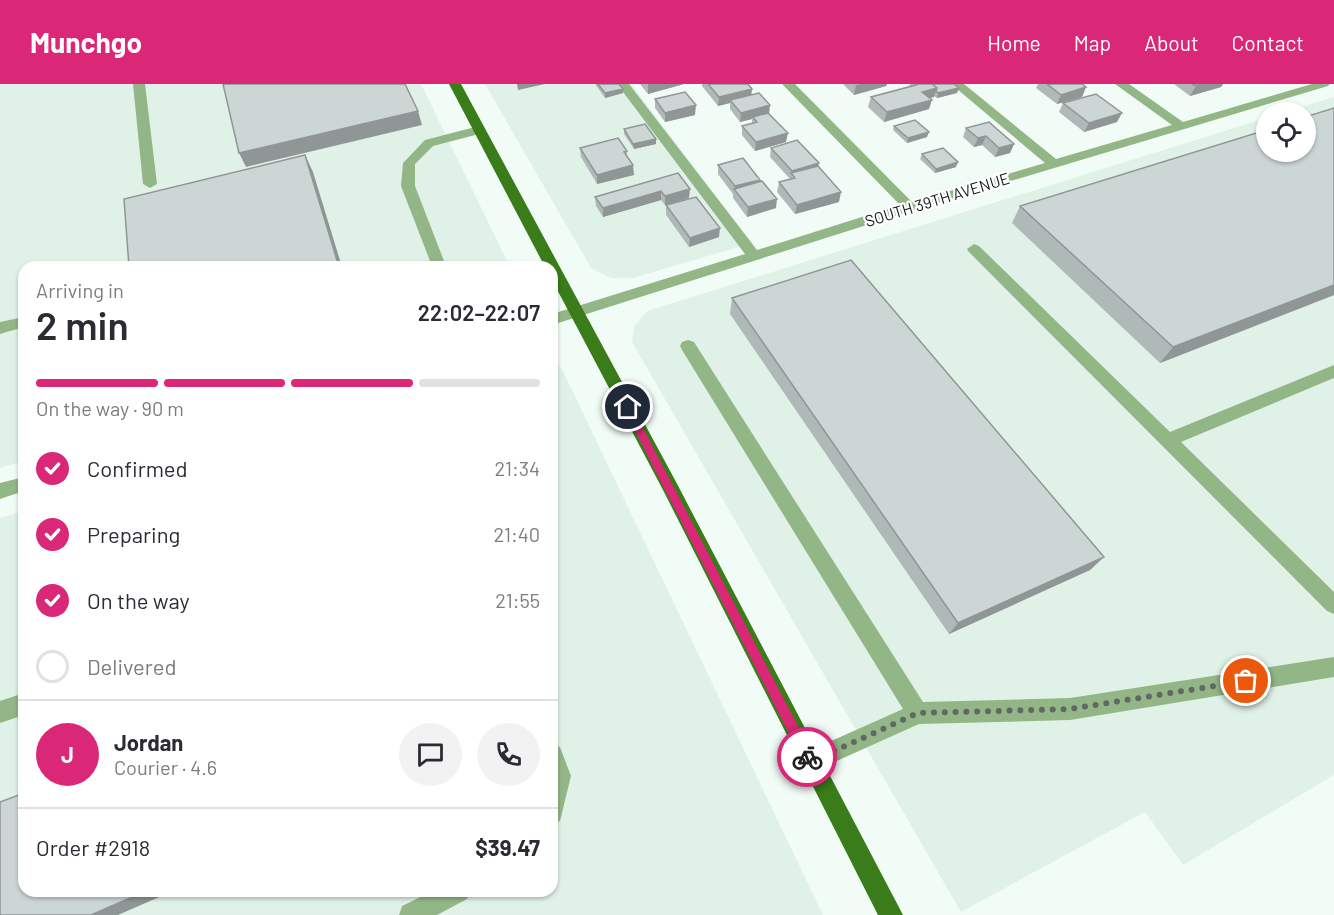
<!DOCTYPE html>
<meta charset="utf-8">
<style>
body{margin:0;font-family:Barlow,sans-serif;background:#f2f2f3;color:#2b2b33;height:100vh;display:flex;flex-direction:column;font-size:22px;white-space:nowrap}
*{box-sizing:border-box;margin:0}
p{font-size:20px;color:#7c7c81}
.icon{flex:none;width:33px;height:33px;fill:none;stroke:currentColor;stroke-width:2;stroke-linecap:round;stroke-linejoin:round}
.map{position:relative;flex:1;overflow:hidden}
.panel{position:absolute;left:18px;top:177px;width:540px;height:636px;display:flex;flex-direction:column;background:#fff;border-radius:18px;box-shadow:0 2px 4px #0004}
.panel>*{flex:none}
.controls{position:absolute;left:1256px;top:18px;display:grid;gap:12px}
.controls a{display:grid;place-items:center;width:60px;height:60px;border-radius:50%;background:#fff;box-shadow:0 2px 4px #0004;font-size:30px}
.pin{position:absolute;display:grid;place-items:center;width:51px;height:51px;color:#fff;margin:-26px;border:3px solid #fff;border-radius:50%;box-shadow:0 2px 6px #0007}
.courier{position:absolute;display:grid;place-items:center;width:60px;height:60px;margin:-30px;border:4px solid #db2777;border-radius:50%;background:#fff;color:#222;box-shadow:0 2px 8px #0007}
.head em{font-style:normal;font-weight:600}
.head div{display:flex;flex-direction:column-reverse}
.head{display:flex;align-items:center;justify-content:space-between;height:102px;padding:0 18px}
h1{font-size:39px;font-weight:600;line-height:45px}
.bar{display:grid;grid-template-columns:repeat(4,1fr);gap:9px 6px;align-content:center;height:72px;padding:0 18px}
.bar i{height:8px;border-radius:4px;background:#e1e1e2}
.bar .on{background:#db2777}
.bar p{grid-column:span 4}
.line{display:flex;align-items:center;gap:15px;padding:0 18px;border-top:2px solid #e1e1e2}
.line div{flex:1}
.round{display:grid;place-items:center;flex:none;width:63px;height:63px;border-radius:32px;background:#f2f2f3}
ol{padding:0 18px;list-style:none}
li{display:flex;align-items:center;gap:18px;height:66px}
li p{margin-inline-start:auto}
li .icon{padding:6px;border-radius:50%;background:#db2777;color:#fff;stroke-width:4}
li:last-child{color:#7c7c81}
li i{width:33px;height:33px;border:3px solid #e1e1e2;border-radius:50%}
header{display:flex;align-items:center;gap:36px;box-sizing:border-box;height:84px;padding:0 30px;background:#db2777;color:#fff}
header strong{font-size:28px}
nav{display:flex;gap:33px;margin-inline-start:auto;font-size:21px}
.map>svg:first-child{display:block}
</style>
<header>
<strong>Munchgo</strong>
<nav><a>Home</a><a>Map</a><a>About</a><a>Contact</a></nav>
</header>
<div class="map">
<svg width="1334" height="831" viewBox="0 0 1334 831">
<rect width="100%" height="100%" fill="#f2fcf7"/>
<path fill="#e0f2e8" d="M0 0H421L510 183H24V377L0 384Z
M485 0H631L752 159 633 194H611L591 184Z
M1334 13V691L1183 781 1145 728 961 828 632 258 634 243 647 227 1266 34V68H1305V28H1284Z
M552 277 562 285 823 831H0V434L24 427V807H552Z"/>
<g fill="none" stroke-linecap="round" stroke-linejoin="round">
<path fill="#93b687" fill-rule="evenodd" d="M133 0H145L157 100 150 104 143 100Z
M617 0H629L757 166 900 121 782 0H795L912 118 1045 79 951 0H964L1056 75 1172 41 1115 0H1129L1183 38 1312 0H1330L1328 2 914 126 552 241V230L745 170Z
M479 42 483 43 485 46 483 49 433 62 415 80V102L444 177 442 183H428L430 177 401 102 403 79 425 56Z
M974 160 979 162 1170 348 1334 281V294L1181 358 1334 508V530L1327 527 969 168 967 165Z
M24 233V243L0 250V238Z
M688 256 694 258 923 618 1070 614 1334 573V593L1070 636 919 640 810 689 802 686 799 678 802 670 903 625 682 266 680 262 682 258Z
M24 393V407L0 415V399Z
M24 609V631L0 639V617Z
M552 660 560 663 571 692 560 737 552 740Z
M433 807H471L467 815 437 831H399L402 822Z"/>
<path fill="#397c19" fill-rule="evenodd" d="M449 0H461L675 396 903 831H878L663 406 552 196V183H545Z"/>
</g>
<path fill="#afb9b7" d="M595 0H619L623 9 605 14Z
M640 0H684L648 10Z
M702 0H748L751 11 769 30 786 58 755 67 742 51V42L752 39V35L740 38 730 25V19L718 22 702 2Z
M843 0H887L886 2 854 11Z
M910 0H954L957 9 937 14 934 12V13L929 14V25L884 38 868 23 871 13 909 3Z
M1038 0H1082L1086 3 1082 13 1057 20 1036 4Z
M1174 0H1223L1221 3 1190 12Z
M655 15 695 31 665 38 655 24Z
M1063 19 1117 38 1084 48 1059 28Z
M894 42 927 53 907 59 893 46Z
M966 44 1014 60 1010 69 995 73 982 61 974 63 963 53Z
M624 45 656 55V60L634 65 624 50Z
M580 64 627 67V72L634 91 597 100 581 73Z
M771 64 818 82 839 118 795 130 777 108 779 98 790 95 770 73Z
M922 70 956 83 935 89 920 75Z
M718 81 760 98 776 124 747 133 733 114V110L718 90Z
M678 89 689 114 665 121 661 116 603 133 596 122 595 113Z
M666 121 719 153 689 163 666 131Z
M1020 122 1334 211 1160 279 1012 139Z
M732 214 1104 473 1090 486 949 550 730 230Z"/>
<path fill="#8f9695" d="M517 0H545L518 6Z
M648 0H684L648 10Z
M861 0H887L886 2 854 11 856 1Z
M1205 0H1223L1221 3 1190 12 1196 2Z
M1086 3 1082 13 1057 20 1061 11Z
M937 4 934 13 919 17 922 8Z
M959 4 957 9 937 14 938 9Z
M623 5V9L605 14V9Z
M752 5 751 14 730 16V19L718 22 719 13Z
M932 16 929 25 884 38 887 28Z
M696 21 695 31 665 38V29Z
M770 21 769 31 753 33 752 35 740 38 741 29Z
M418 27 422 41 246 83 239 69Z
M1122 29 1117 38 1084 48 1089 39Z
M929 48 927 53 907 59 908 54Z
M788 49 786 58 755 67 756 58Z
M986 52 982 61 974 63 978 54Z
M656 55V60L634 65 633 60Z
M1014 60 1010 69 995 73 999 64Z
M305 71 313 88 342 183H339Z
M958 78 956 83 935 89 936 85Z
M819 79 817 88 795 94 792 90V87Z
M633 81 634 91 597 100V91Z
M760 96 759 105 735 107V102Z
M690 105 689 114 665 121V112Z
M661 107V116L603 133V124Z
M841 108 839 118 795 130 797 121Z
M777 115 776 124 747 133 748 123Z
M720 144 719 153 689 163 690 154Z
M1334 201V211L1160 279 1173 263Z
M1104 473 1090 486 949 550 958 539Z
M146 807H173L118 831H91Z"/>
<path fill="#ccd7d5" stroke="#8f9695" stroke-width="1.5" d="M223 0H405L418 27 239 69Z
M598 0H619L623 5 605 9Z
M708 0H748L752 5 719 13Z
M914 0H932L937 4 922 8 932 16 887 28 871 13 916 1Z
M932 0H954L959 4 938 9 936 7 937 4Z
M1047 0H1082L1086 3 1061 11Z
M1192 0H1205L1196 2Z
M685 8 696 21 665 29 655 15Z
M759 9 770 21 741 29 730 16Z
M1096 10 1122 29 1089 39 1063 19Z
M1334 24V201L1173 263 1020 122 1266 46V68H1305V33Z
M768 29 788 49 756 58 742 42 757 38 753 33Z
M915 36 929 48 908 54 894 42Z
M989 38 1014 60 999 64 986 52 978 54 966 44Z
M645 40 656 55 633 60 624 45Z
M618 54 627 67 624 68 633 81 597 91 580 64Z
M797 56 819 79 792 87 771 64Z
M943 64 958 78 936 85 922 70Z
M305 71 339 183H129L124 115Z
M743 74 760 96 735 102 718 81Z
M818 82 841 108 797 121 779 98 795 94 791 89Z
M678 89 690 105 665 112 661 107 603 124 595 113Z
M762 97 777 115 748 123 734 105Z
M696 113 720 144 690 154 666 121Z
M851 176 1104 473 958 539 732 214Z
M24 709V807H146L91 831H0V718Z"/>
<path fill="#db2777" d="M628 320 632 323 812 669V677H803L623 323Z"/>
<g fill="none" stroke-linecap="round" stroke-linejoin="round">
<path stroke="#626764" stroke-width="6" stroke-dasharray="0 10.8" d="M807 673 810 678 918 629 1070 625 1246 597"/>
</g>
<g text-anchor="middle" dominant-baseline="central" stroke-width="4.5" stroke-linejoin="round" paint-order="stroke">
<g font-size="16" fill="#141715" stroke="#fff">
<text transform="translate(937 115) rotate(-17)">SOUTH 39TH AVENUE</text>
</g>
</g>
</svg>
<div class="controls">
<a><svg class="icon" aria-label="locate" viewBox="0 0 24 24"><circle cx="12" cy="12" r="6"/><path d="M12 2v4M12 18v4M2 12h4M18 12h4"/></svg></a>
</div>
<div class="pin" style="left:1246px;top:597px;background:#ea580c"><svg class="icon" aria-label="bag" viewBox="0 0 24 24"><path d="M5 8h14l-1 12H6zM9 8a3 3 0 0 1 6 0"/></svg></div>
<div class="pin" style="left:628px;top:323px;background:#1f2937"><svg class="icon" aria-label="home" viewBox="0 0 24 24"><path d="M3 11l9-7 9 7M6 9v11h12V9"/></svg></div>
<div class="courier" style="left:807px;top:673px"><svg class="icon" aria-label="bike" viewBox="0 0 24 24"><circle cx="6" cy="16" r="4"/><circle cx="18" cy="16" r="4"/><path d="M6 16l4-8h5l3 8M10 8l3 8H6M13 5h3"/></svg></div>
<section class="panel">
<div class="head"><div><h1>2 min</h1><p>Arriving in</p></div><em>22:02–22:07</em></div>
<div class="bar"><i class="on"></i><i class="on"></i><i class="on"></i><i></i><p>On the way · 90 m</p></div>
<ol>
<li><svg class="icon" aria-label="check" viewBox="0 0 24 24"><path d="M5 12l5 5 9-10"/></svg>Confirmed<p>21:34</p></li>
<li><svg class="icon" aria-label="check" viewBox="0 0 24 24"><path d="M5 12l5 5 9-10"/></svg>Preparing<p>21:40</p></li>
<li><svg class="icon" aria-label="check" viewBox="0 0 24 24"><path d="M5 12l5 5 9-10"/></svg>On the way<p>21:55</p></li>
<li><i></i>Delivered</li>
</ol>
<div class="line" style="height:108px"><b class="round" style="background:#db2777;color:#fff">J</b><div><b>Jordan</b><p>Courier · 4.6</p></div><a class="round"><svg class="icon" aria-label="chat" viewBox="0 0 24 24"><path d="M4 5h16v11H9l-5 4z"/></svg></a><a class="round"><svg class="icon" aria-label="phone" viewBox="0 0 24 24"><path d="M5 4h4l2 5-3 2q2 4 5 5l2-3 5 2v4C11 20 4 13 5 4z"/></svg></a></div>
<div class="line" style="height:78px"><div>Order #2918</div><b>$39.47</b></div>
</section>
</div>
